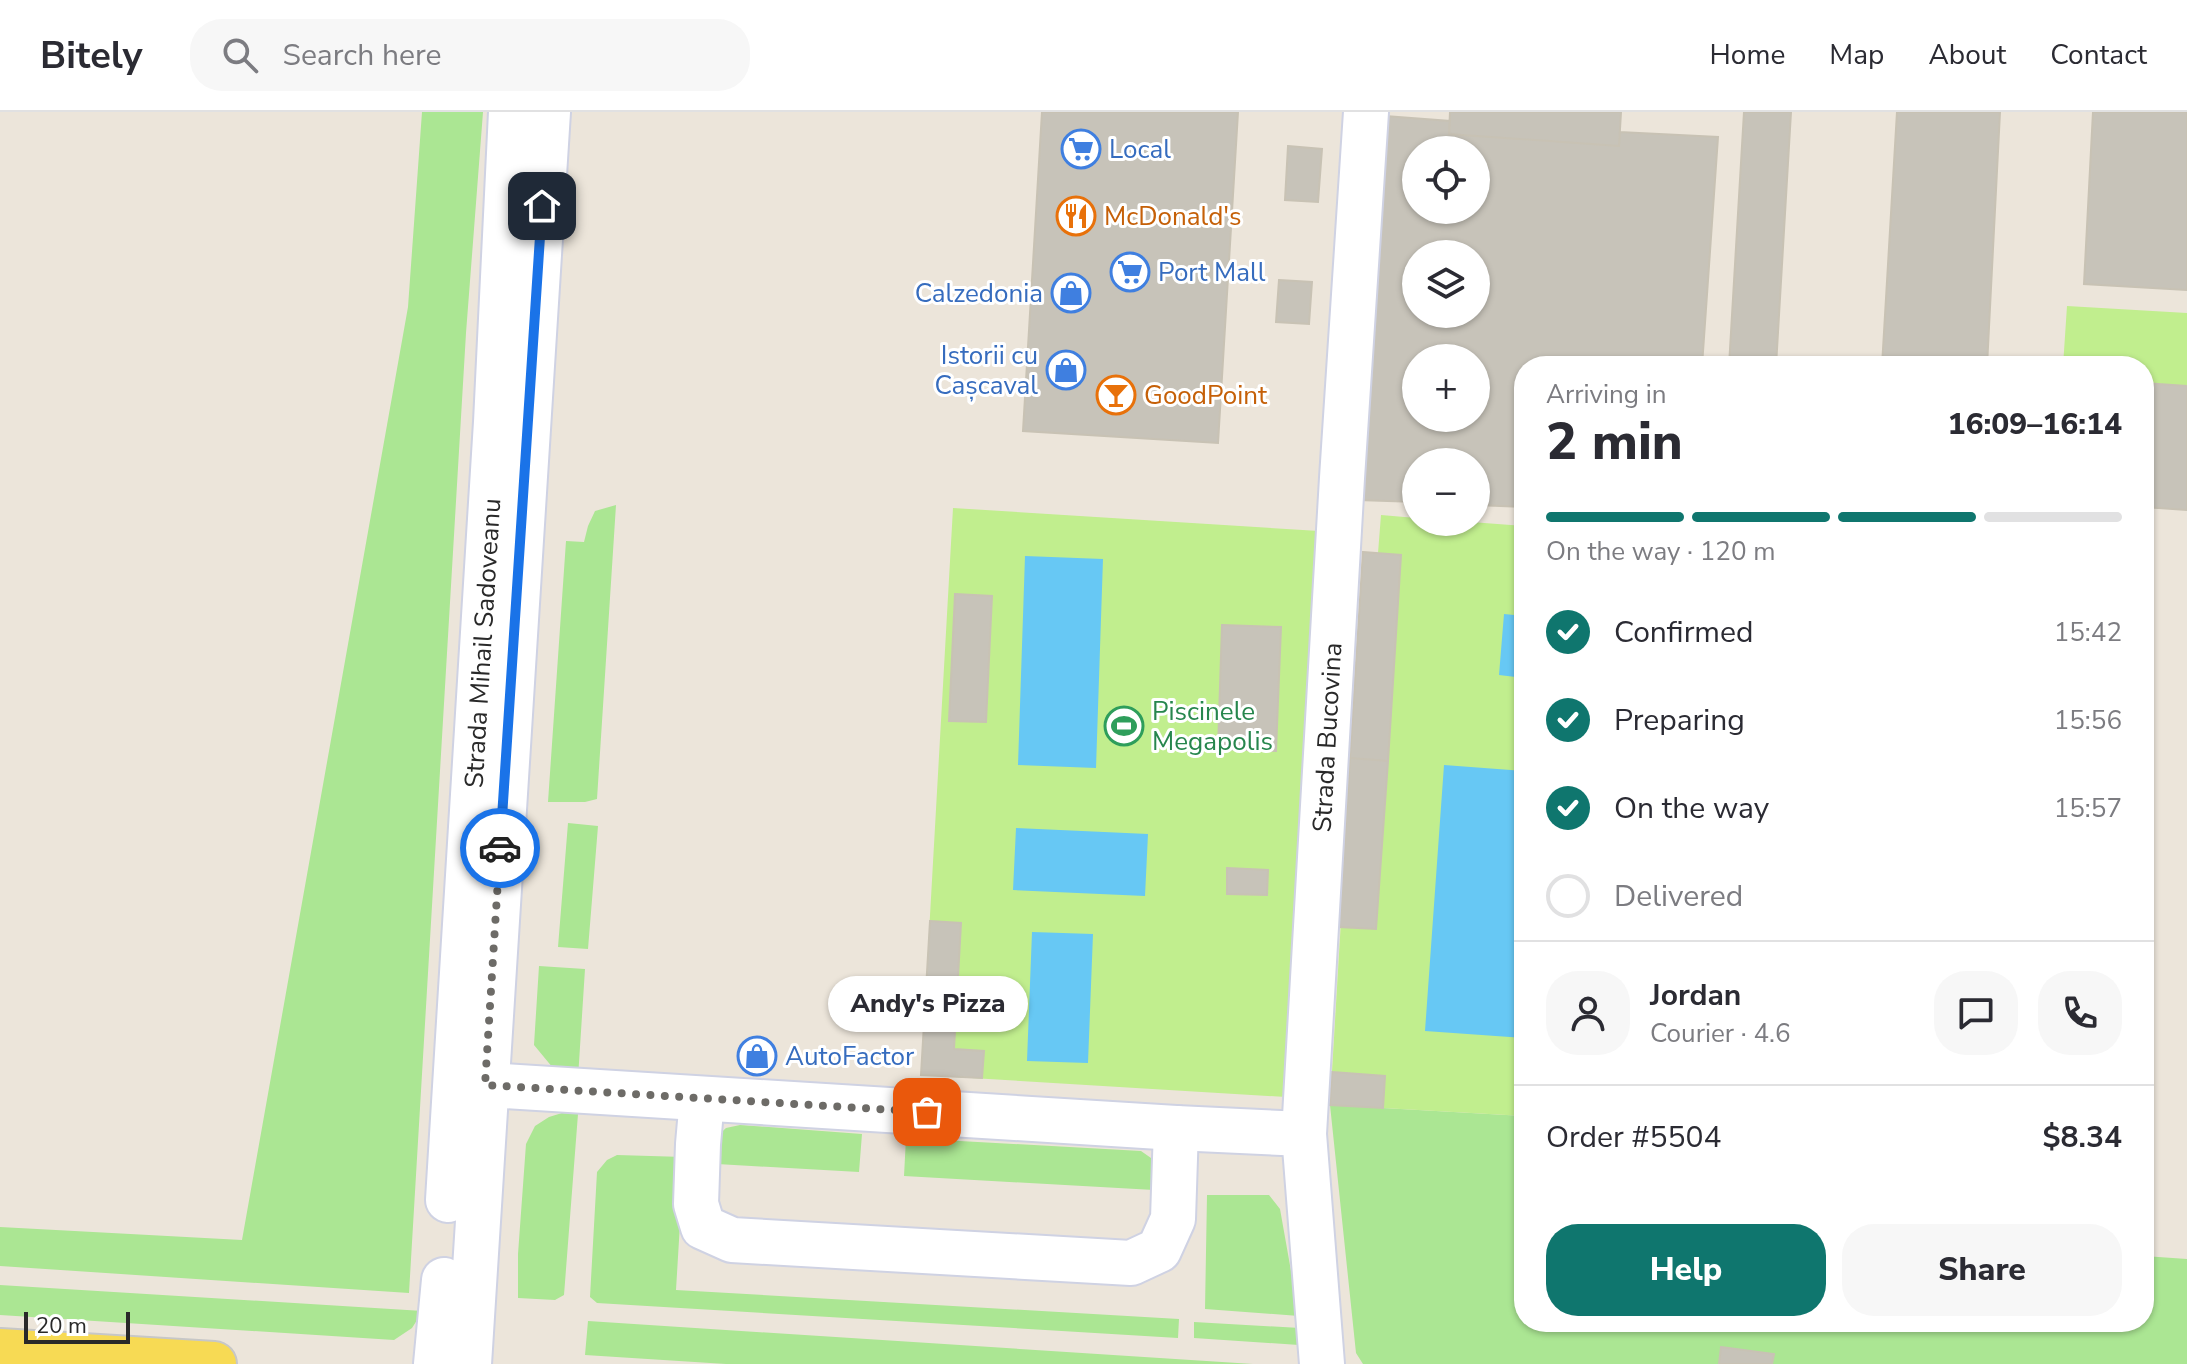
<!DOCTYPE html>
<meta charset="utf-8">
<style>
body{margin:0;font-family:"Nunito Sans",sans-serif;background:#f7f7f7;color:#2b2b33;height:100vh;display:flex;flex-direction:column;font-size:30px;white-space:nowrap}
*{box-sizing:border-box;margin:0}
p{font-size:26px;color:#7c7c81}
.icon{flex:none;width:44px;height:44px;fill:none;stroke:currentColor;stroke-width:2;stroke-linecap:round;stroke-linejoin:round}
.map{position:relative;flex:1;overflow:hidden}
.details{position:absolute;left:1514px;top:244px;width:640px;height:976px;display:flex;flex-direction:column;background:#fff;border-radius:32px;box-shadow:0 2px 6px #0004}
.details>*{flex:none}
.buttons{position:absolute;left:1402px;top:24px;display:grid;gap:16px}
.buttons a{display:grid;place-items:center;width:88px;height:88px;border-radius:50%;background:#fff;box-shadow:0 2px 6px #0004;font-size:40px}
.scale{position:absolute;left:24px;bottom:20px;width:106px;box-sizing:border-box;padding-left:8px;border:4px solid #292929;border-top:0;font-size:22px;line-height:28px;white-space:nowrap;color:#292929;-webkit-text-stroke:6px #fff;paint-order:stroke}
.pin{position:absolute;display:grid;place-items:center;width:68px;height:68px;color:#fff;margin:-34px;border-radius:16px;box-shadow:0 4px 12px #0006}
.courier{position:absolute;display:grid;place-items:center;width:80px;height:80px;margin:-40px;border:6px solid #1a73e8;border-radius:50%;background:#fff;color:#222;box-shadow:0 2px 10px #0007}
.bubble{position:absolute;height:56px;border-radius:28px;background:#fff;box-shadow:0 2px 6px #0004;font-size:26px;font-weight:800;line-height:56px;text-align:center}
.head em{font-style:normal;font-weight:800}
.head div{display:flex;flex-direction:column-reverse}
.head{display:flex;align-items:center;justify-content:space-between;height:136px;padding:0 32px}
h1{font-size:52px;font-weight:800;line-height:60px}
.bar{display:grid;grid-template-columns:repeat(4,1fr);gap:12px 8px;align-content:center;height:96px;padding:0 32px}
.bar i{height:10px;border-radius:6px;background:#e1e1e2}
.bar .selected{background:#0f766e}
.bar p{grid-column:span 4}
.line{display:flex;align-items:center;gap:20px;padding:0 32px;border-top:2px solid #e1e1e2}
.line div{flex:1}
.round{display:grid;place-items:center;flex:none;width:84px;height:84px;border-radius:32px;background:#f7f7f7}
ol{padding:0 32px;list-style:none}
li{display:flex;align-items:center;gap:24px;height:88px}
li p{margin-inline-start:auto}
li .icon{padding:8px;border-radius:50%;background:#0f766e;color:#fff;stroke-width:4}
li:last-child{color:#7c7c81}
li i{width:44px;height:44px;border:4px solid #e1e1e2;border-radius:50%}
.button{display:flex;gap:16px;margin-top:auto;padding:16px 32px}
.button a{flex:1;height:92px;border-radius:32px;background:#0f766e;color:#fff;font-size:32px;font-weight:800;line-height:92px;text-align:center}
.button a+a{background:#f7f7f7;color:#2b2b33}
header{display:flex;align-items:center;gap:48px;box-sizing:border-box;height:112px;padding:0 40px;background:#fff;border-bottom:2px solid #e1e1e2}
header strong{font-size:38px}
nav{display:flex;gap:44px;margin-inline-start:auto;font-size:28px}
.search{width:560px;height:72px;background:#f7f7f7;display:flex;align-items:center;gap:20px;box-sizing:border-box;padding:0 28px;border-radius:32px;color:#7c7c81;font-size:30px}
.map>svg:first-child{display:block}
</style>
<header>
<strong>Bitely</strong>
<div class="search"><svg class="icon" aria-label="search" viewBox="0 0 24 24"><circle cx="10" cy="10" r="6"/><path d="M15 15l6 6"/></svg>Search here</div>
<nav><a>Home</a><a>Map</a><a>About</a><a>Contact</a></nav>
</header>
<div class="map">
<svg width="2187" height="1252" viewBox="0 0 2187 1252">
<rect width="100%" height="100%" fill="#ece5da"/>
<path fill="#abe693" d="M422 0H483L466 221 409 1181 0 1154V1115L242 1128 408 195Z
M616 393 597 687 585 690H548L566 429 584 430 588 414 595 399Z
M568 711 598 714 588 837 558 835Z
M539 854 585 857 578 966 553 956 534 933Z
M1330 993 1524 1004V1210H2144V1144L2187 1147V1252H1363L1356 1241Z
M562 1001 578 1002 564 1183 555 1188 518 1186V1142L526 1032 535 1014 549 1005Z
M740 1013 862 1022 859 1060 717 1052 712 1029 726 1016Z
M906 1026 1141 1039 1151 1046 1160 1058 1154 1078 904 1064Z
M617 1043 684 1045 676 1178 1179 1207 1178 1226 597 1191 590 1185 597 1060 607 1048Z
M1207 1083H1269L1280 1097 1299 1204 1205 1197Z
M0 1173 423 1199 412 1216 394 1228 0 1203Z
M588 1209 1253 1252H726L585 1243Z
M1194 1210 1300 1216 1299 1233 1194 1226Z"/>
<path fill="#c1ee8e" d="M2067 194 2187 201V398L2144 395V254H2063Z
M953 396 1319 419 1286 985 921 963Z
M1381 403 1416 406V410H1471L1524 414V1004L1330 993 1363 440 1378 441Z"/>
<path fill="#67c8f4" d="M1025 444 1103 447 1096 656 1018 653Z
M1504 502 1524 504V566L1499 563Z
M1444 653 1524 659V926L1425 919Z
M1016 716 1148 722 1145 784 1013 778Z
M1032 820 1093 822 1088 951 1027 949Z"/>
<path fill="#c7c3b9" stroke="#c8c2b4" stroke-width="2" fill-rule="evenodd" d="M1042 0H1238L1218 331 1023 319Z
M1450 0H1621L1619 34 1449 22Z
M1744 0H1791L1776 254H1729Z
M1897 0H2000L1987 254H1882Z
M2093 0H2187V178L2084 172Z
M1385 4 1450 9 1449 22 1619 34 1620 20 1718 25 1702 254H1524V395L1476 393V350H1416V390L1359 388ZM1416 38H1476V98H1416ZM1416 142H1476V202H1416ZM1416 246H1476V306H1416Z
M1288 34 1322 37 1318 90 1285 88Z
M1279 168 1312 170 1309 212 1276 210Z
M2144 271 2187 274V398L2144 395Z
M1363 440 1401 443 1388 649 1350 646Z
M955 482 992 484 986 610 949 609Z
M1222 513 1281 515 1276 639 1218 637Z
M1350 646 1388 649 1376 817 1339 815Z
M1227 756 1268 758 1267 783 1227 782Z
M930 809 961 811 954 937 984 939 982 966 921 963Z
M1332 960 1385 964 1383 996 1330 993Z
M1721 1235 1774 1242 1772 1252H1719Z"/>
<g fill="none" stroke-linecap="round" stroke-linejoin="round">
<defs>
<g id="minor">
<path d="M456 971 1176 1016 1304 1022"/>
<path d="M702 987 698 1032 696 1092 703 1115 732 1128 1131 1151 1159 1138 1173 1107 1176 1016"/>
<path id="s1" d="M448 1088 496 310 511 0"/>
<path d="M436 1252 444 1168"/>
<path d="M469 1252 548 0"/>
<path id="s2" d="M1322 1252 1304 1022 1342 366 1366 0"/>
</g>
<path id="major" d="M0 1239 214 1252"/>
</defs>
<use href="#minor" stroke="#cfd2e3" stroke-width="48"/>
<use href="#major" stroke="#c7c7c7" stroke-width="48"/>
<use href="#minor" stroke="#fff" stroke-width="44"/>
<use href="#major" stroke="#f7da54" stroke-width="44"/>
</g>
<g fill="none" stroke-linecap="round" stroke-linejoin="round">
<path stroke="#6d6b67" stroke-width="8" stroke-dasharray="0 14.4" d="M500 736 485 973 927 1000"/>
<path stroke="#1a73e8" stroke-width="10" d="M500 736 542 94"/>
</g>
<defs>
<symbol id="supermarket-ring" viewBox="-11 -11 22 22"><circle r="9.5" fill="#fff" stroke="#3f7fe0" stroke-width="1.5"/><path d="M-6-5.5h2.5l.6 2H6L4.5 2H-2.5L-4.4-4H-6ZM-1.5 3.2a1.3 1.3 0 1 0 .1 0ZM3 3.2a1.3 1.3 0 1 0 .1 0Z" fill="#3f7fe0"/></symbol>
<symbol id="restaurant-ring" viewBox="-11 -11 22 22"><circle r="9.5" fill="#fff" stroke="#e8710a" stroke-width="1.5"/><path d="M-5-6h1v4h1v-4h1v4h1v-4h1v5L-1.5 .5V6h-2V.5L-5-1ZM5-6V6H3V1.5H1.5Q1.5-4 5-6Z" fill="#e8710a"/></symbol>
<symbol id="shop-ring" viewBox="-11 -11 22 22"><circle r="9.5" fill="#fff" stroke="#3f7fe0" stroke-width="1.5"/><path d="M-5-2.5h2.3a2.7 3.5 0 0 1 5.4 0H5L5.5 6h-11ZM-1.5-2.5h3a1.5 2.3 0 0 0-3 0Z" fill="#3f7fe0"/></symbol>
<symbol id="bar-ring" viewBox="-11 -11 22 22"><circle r="9.5" fill="#fff" stroke="#e8710a" stroke-width="1.5"/><path d="M-6-5H6L.8 .8V4.5H3.5V6h-7V4.5H-.8V.8Z" fill="#e8710a"/></symbol>
<symbol id="stadium-ring" viewBox="-11 -11 22 22"><circle r="9.5" fill="#fff" stroke="#2e9e5b" stroke-width="1.5"/><path d="M0-5a6.5 5 0 1 0 0 10a6.5 5 0 1 0 0-10ZM-3.5-1.8h7v3.6h-7Z" fill="#2e9e5b"/></symbol>
</defs>
<g fill-rule="evenodd">
<use href="#supermarket-ring" x="1059" y="15" width="44" height="44"/>
<use href="#restaurant-ring" x="1054" y="82" width="44" height="44"/>
<use href="#supermarket-ring" x="1108" y="138" width="44" height="44"/>
<use href="#shop-ring" x="1049" y="159" width="44" height="44"/>
<use href="#shop-ring" x="1044" y="236" width="44" height="44"/>
<use href="#bar-ring" x="1094" y="261" width="44" height="44"/>
<use href="#stadium-ring" x="1102" y="592" width="44" height="44"/>
<use href="#shop-ring" x="735" y="922" width="44" height="44"/>
</g>
<g text-anchor="middle" dominant-baseline="central" stroke-width="6" stroke-linejoin="round" paint-order="stroke">
<g font-size="26" fill="#366cbe" stroke="#fff" text-anchor="start">
<text x="1109" y="37">Local</text>
<text x="1158" y="160">Port Mall</text>
<text x="1043" y="181" text-anchor="end">Calzedonia</text>
<text x="1038" y="243" text-anchor="end">Istorii cu<tspan x="1038" dy="30">Cașcaval</tspan></text>
<text x="785" y="944">AutoFactor</text>
</g>
<g font-size="26" fill="#c56008" stroke="#fff" text-anchor="start">
<text x="1104" y="104">McDonald's</text>
<text x="1144" y="283">GoodPoint</text>
</g>
<g font-size="26" fill="#292929" stroke="#fff">
<text stroke="none"><textPath href="#s1" startOffset="558">Strada Mihail Sadoveanu</textPath></text>
<text stroke="none"><textPath href="#s2" startOffset="628">Strada Bucovina</textPath></text>
</g>
<g font-size="26" fill="#27864d" stroke="#fff" text-anchor="start">
<text x="1152" y="599">Piscinele<tspan x="1152" dy="30">Megapolis</tspan></text>
</g>
</g>
</svg>
<div class="buttons">
<a><svg class="icon" aria-label="locate" viewBox="0 0 24 24"><circle cx="12" cy="12" r="6"/><path d="M12 2v4M12 18v4M2 12h4M18 12h4"/></svg></a>
<a><svg class="icon" aria-label="layers" viewBox="0 0 24 24"><path d="M12 4l9 5-9 5-9-5zM3 14l9 5 9-5"/></svg></a>
<a>+</a>
<a>−</a>
</div>
<div class="scale">20 m</div>
<div class="pin" style="left:927px;top:1000px;background:#ea580c"><svg class="icon" aria-label="bag" viewBox="0 0 24 24"><path d="M5 8h14l-1 12H6zM9 8a3 3 0 0 1 6 0"/></svg></div>
<div class="pin" style="left:542px;top:94px;background:#1f2937"><svg class="icon" aria-label="home" viewBox="0 0 24 24"><path d="M3 11l9-7 9 7M6 9v11h12V9"/></svg></div>
<div class="courier" style="left:500px;top:736px"><svg class="icon" aria-label="car" viewBox="0 0 24 24"><path d="M5 17H2v-5l4-1 3-4h7l3 4 3 1v5h-3M9 17h6M6 11h13"/><circle cx="7" cy="17" r="2"/><circle cx="17" cy="17" r="2"/></svg></div>
<div class="bubble" style="left:828px;top:864px;width:200px">Andy's Pizza</div>
<section class="details">
<div class="head"><div><h1>2 min</h1><p>Arriving in</p></div><em>16:09–16:14</em></div>
<div class="bar"><i class="selected"></i><i class="selected"></i><i class="selected"></i><i></i><p>On the way · 120 m</p></div>
<ol>
<li><svg class="icon" aria-label="check" viewBox="0 0 24 24"><path d="M5 12l5 5 9-10"/></svg>Confirmed<p>15:42</p></li>
<li><svg class="icon" aria-label="check" viewBox="0 0 24 24"><path d="M5 12l5 5 9-10"/></svg>Preparing<p>15:56</p></li>
<li><svg class="icon" aria-label="check" viewBox="0 0 24 24"><path d="M5 12l5 5 9-10"/></svg>On the way<p>15:57</p></li>
<li><i></i>Delivered</li>
</ol>
<div class="line" style="height:144px"><a class="round"><svg class="icon" aria-label="person" viewBox="0 0 24 24"><circle cx="12" cy="8" r="4"/><path d="M4 21q1-7 8-7t8 7"/></svg></a><div><b>Jordan</b><p>Courier · 4.6</p></div><a class="round"><svg class="icon" aria-label="chat" viewBox="0 0 24 24"><path d="M4 5h16v11H9l-5 4z"/></svg></a><a class="round"><svg class="icon" aria-label="phone" viewBox="0 0 24 24"><path d="M5 4h4l2 5-3 2q2 4 5 5l2-3 5 2v4C11 20 4 13 5 4z"/></svg></a></div>
<div class="line" style="height:104px"><div>Order #5504</div><b>$8.34</b></div>
<div class="button"><a>Help</a><a>Share</a></div>
</section>
</div>
